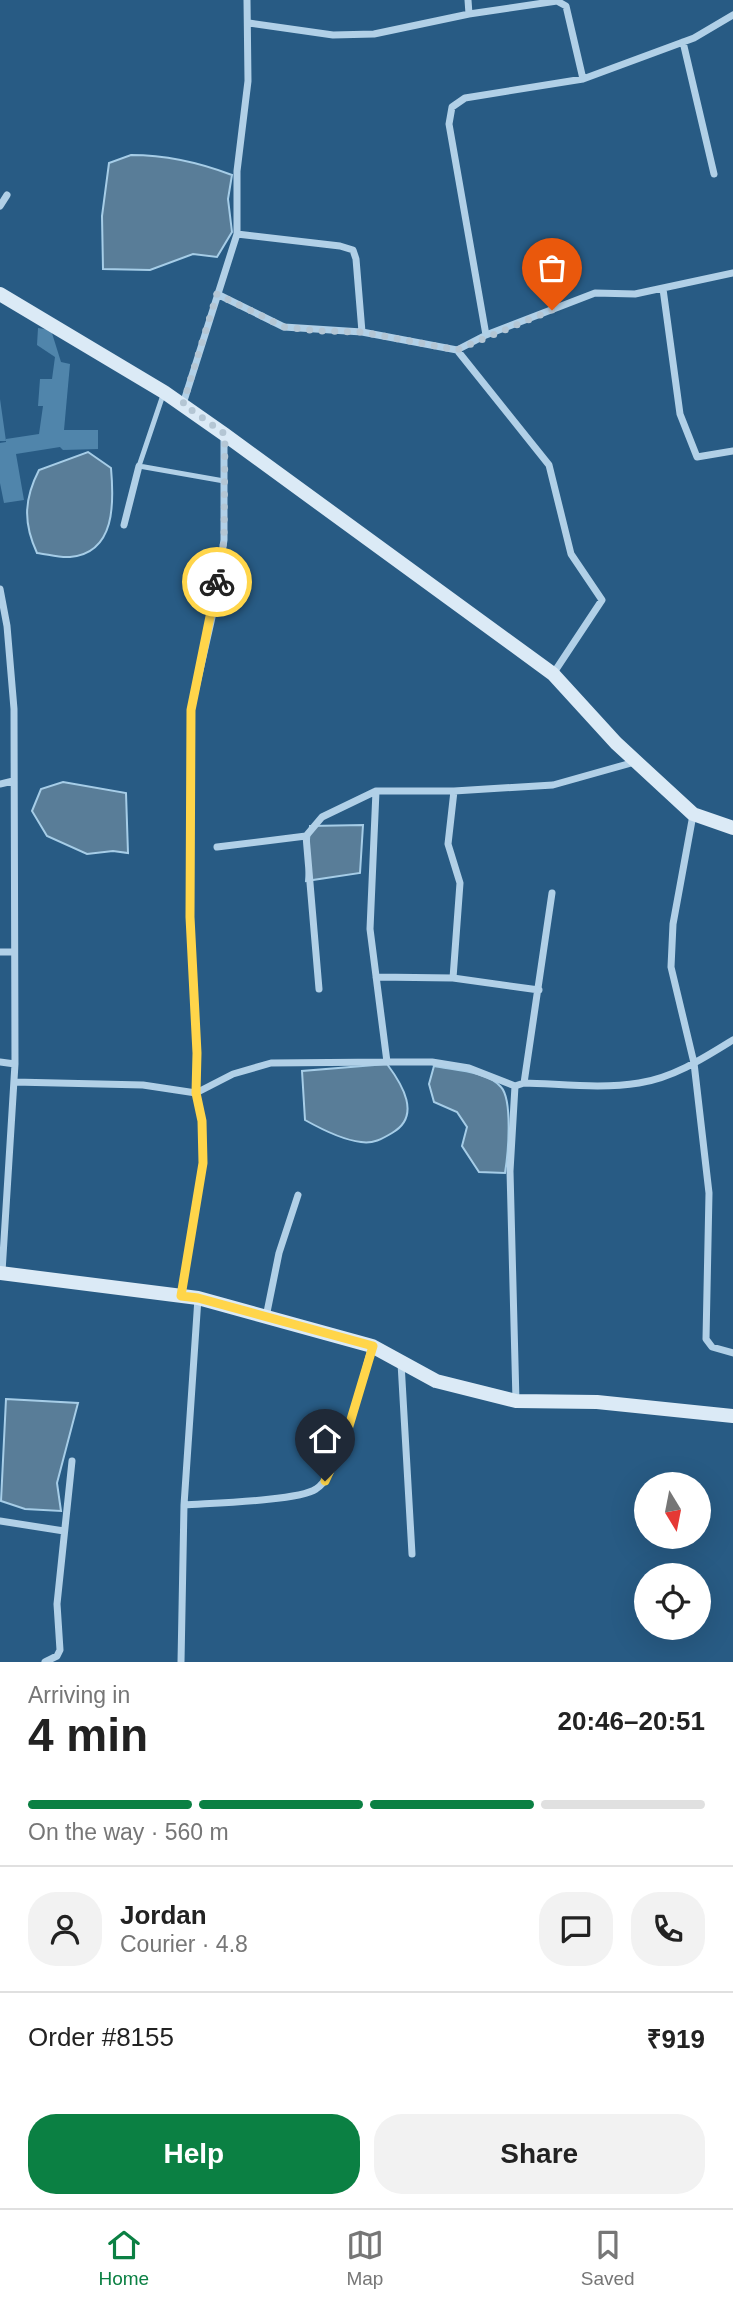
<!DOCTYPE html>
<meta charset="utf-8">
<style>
body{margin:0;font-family:Arial,sans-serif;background:#f2f2f2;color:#222;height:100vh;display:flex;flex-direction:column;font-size:26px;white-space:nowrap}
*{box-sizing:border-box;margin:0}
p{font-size:23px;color:#767676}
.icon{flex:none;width:38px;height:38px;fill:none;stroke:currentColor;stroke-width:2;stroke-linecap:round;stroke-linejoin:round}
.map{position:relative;height:1662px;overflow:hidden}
.panel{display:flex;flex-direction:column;background:#fff;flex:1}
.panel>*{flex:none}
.needle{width:46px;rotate:170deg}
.fabs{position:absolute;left:634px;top:1472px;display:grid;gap:14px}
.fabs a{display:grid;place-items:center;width:77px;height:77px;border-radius:50%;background:#fff;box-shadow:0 7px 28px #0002;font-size:35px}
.pin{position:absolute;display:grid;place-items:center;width:60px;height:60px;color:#fff;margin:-72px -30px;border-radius:50% 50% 50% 0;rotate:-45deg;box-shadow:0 0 7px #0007}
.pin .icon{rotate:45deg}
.courier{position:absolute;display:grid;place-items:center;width:70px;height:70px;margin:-35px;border:5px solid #ffd54a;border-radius:50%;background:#fff;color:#222;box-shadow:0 2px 9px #0007}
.summary em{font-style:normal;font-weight:700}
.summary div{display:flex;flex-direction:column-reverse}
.summary{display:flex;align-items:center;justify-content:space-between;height:119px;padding:0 28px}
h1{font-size:46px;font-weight:700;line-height:52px}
.bar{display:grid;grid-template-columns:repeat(4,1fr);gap:10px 7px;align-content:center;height:84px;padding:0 28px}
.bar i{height:9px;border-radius:5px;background:#e0e0e0}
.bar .selected{background:#0b8043}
.bar p{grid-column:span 4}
.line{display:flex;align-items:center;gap:18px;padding:0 28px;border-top:2px solid #e0e0e0}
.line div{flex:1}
.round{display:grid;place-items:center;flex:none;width:74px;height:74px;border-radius:28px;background:#f2f2f2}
.cta{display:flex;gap:14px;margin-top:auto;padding:14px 28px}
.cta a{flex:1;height:80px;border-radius:28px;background:#0b8043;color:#fff;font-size:28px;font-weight:700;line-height:80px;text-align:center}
.cta a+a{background:#f2f2f2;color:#222}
.tab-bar{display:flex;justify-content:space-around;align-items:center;height:98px;border-top:2px solid #e0e0e0;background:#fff;font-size:19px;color:#767676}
.tab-bar a{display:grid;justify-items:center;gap:4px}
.tab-bar .selected{color:#0b8043}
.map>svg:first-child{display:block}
</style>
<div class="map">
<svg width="733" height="1662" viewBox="0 0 733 1662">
<rect width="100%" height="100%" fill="#285b84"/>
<path fill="#597d98" stroke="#a6cde7" stroke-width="2" d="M131 155C167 155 198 162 232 175L228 199 232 232 217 257 193 254 150 270 103 269 102 216 109 163Z
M88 452 111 468C114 502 116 553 70 557 59 558 47 554 37 553 23 523 24 499 39 470Z
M63 782 126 793 128 853 113 851 87 854 47 836 32 811 41 789Z
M363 825 360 873 306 881 310 826Z
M387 1064C402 1084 422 1116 392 1133 382 1139 373 1144 361 1142 343 1140 321 1129 305 1120L302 1071Z
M434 1066C452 1070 488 1071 501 1087 513 1100 508 1155 505 1173L479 1172 462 1146 467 1127 457 1112 434 1102 429 1084Z
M6 1399 78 1403 57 1483 61 1511 25 1509 1 1501Z"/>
<path fill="#5085ab" d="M38 328 51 330 61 362 70 364 64 430H98V449L63 450 60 447 16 454 24 500 4 503 0 483V443L6 442V439L39 434 43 406H38L40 379H52L55 357 37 345Z
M0 399 6 441H0Z"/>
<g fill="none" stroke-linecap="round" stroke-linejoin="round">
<path stroke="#b1d0e7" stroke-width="5" d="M164 392 139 466 224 481"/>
<path stroke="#b1d0e7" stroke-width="7" d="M468 0 469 14
M249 23 333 35 374 34 469 14 557 1 566 6 583 79
M683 42 714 174
M0 206 7 195
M237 234 340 246 353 250 356 259 362 332
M663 289 680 414 697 457 733 451
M217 294 284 327 362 332 457 350
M486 335 595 293 635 294 733 273
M183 404 237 234V171L248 81 247 0
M124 525 139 466
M0 589 7 626 14 709 15 1064 2 1272
M553 674 602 600 571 554 549 465 457 350 486 335 449 124 452 107 465 98 583 79 694 38 733 15
M0 784 13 781
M376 791 370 929 387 1062
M693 815 673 924 671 967 694 1063 709 1193 706 1339 712 1347 733 1353
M306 836 319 989
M217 847 306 836 322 817 376 791H454L553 785 635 762
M0 952H13
M376 977 453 978 539 990
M453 978 460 883 448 844 454 791
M0 1062 15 1064
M14 1082 143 1085 196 1093 233 1074 271 1063 387 1062H432L469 1068 515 1086 524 1083C562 1084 602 1089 639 1083 673 1078 704 1058 733 1040
M524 1083 552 893
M515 1086 510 1171 516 1401
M181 1296 203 1163 202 1121 196 1093 197 1053 190 917 191 710 213 613 224 540V435
M266 1317 279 1253 298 1195
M401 1363 412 1554
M184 1505C211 1503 298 1501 316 1489 341 1474 363 1376 372 1346
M0 1521 64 1531
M45 1662 57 1656 60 1650 57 1604 72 1461
M181 1662 184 1505 198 1298"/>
<path stroke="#dbeaf6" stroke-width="14" d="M0 294 164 392 224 434 553 674 616 743 693 814 733 828
M0 1273 198 1298 372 1346 436 1381 516 1401 597 1402 733 1416"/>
</g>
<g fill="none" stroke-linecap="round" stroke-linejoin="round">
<path stroke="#b4c6d4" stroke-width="7" stroke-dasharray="0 12.6" d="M217 582 224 540 225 434 183 404 217 294 284 327 319 331 362 332 457 350 552 310"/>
<path stroke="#ffd54a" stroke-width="9" d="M217 582 191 710 190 917 197 1053 196 1093 202 1121 203 1163 181 1296 198 1298 373 1346 346 1436 325 1481"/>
</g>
</svg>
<div class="fabs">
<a><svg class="needle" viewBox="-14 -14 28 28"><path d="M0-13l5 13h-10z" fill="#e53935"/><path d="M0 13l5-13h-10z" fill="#767676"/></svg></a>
<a><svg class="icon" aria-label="locate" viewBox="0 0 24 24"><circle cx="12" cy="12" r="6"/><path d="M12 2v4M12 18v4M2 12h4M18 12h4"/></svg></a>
</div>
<div class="pin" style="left:552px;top:310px;background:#ea580c"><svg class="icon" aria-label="bag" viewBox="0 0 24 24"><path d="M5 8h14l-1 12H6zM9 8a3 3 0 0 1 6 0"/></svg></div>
<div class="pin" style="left:325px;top:1481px;background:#1f2937"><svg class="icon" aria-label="home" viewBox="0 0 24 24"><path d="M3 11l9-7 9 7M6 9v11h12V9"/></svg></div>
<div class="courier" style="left:217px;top:582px"><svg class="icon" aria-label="bike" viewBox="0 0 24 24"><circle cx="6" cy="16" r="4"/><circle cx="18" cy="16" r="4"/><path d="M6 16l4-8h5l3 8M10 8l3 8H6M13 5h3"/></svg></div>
</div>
<section class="panel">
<div class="summary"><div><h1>4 min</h1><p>Arriving in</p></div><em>20:46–20:51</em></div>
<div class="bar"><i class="selected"></i><i class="selected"></i><i class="selected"></i><i></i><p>On the way · 560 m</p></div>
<div class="line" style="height:126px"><a class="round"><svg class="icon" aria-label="person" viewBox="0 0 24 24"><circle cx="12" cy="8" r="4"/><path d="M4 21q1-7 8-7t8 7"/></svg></a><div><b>Jordan</b><p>Courier · 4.8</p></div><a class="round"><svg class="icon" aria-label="chat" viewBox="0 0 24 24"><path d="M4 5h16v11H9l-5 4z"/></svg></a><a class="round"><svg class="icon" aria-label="phone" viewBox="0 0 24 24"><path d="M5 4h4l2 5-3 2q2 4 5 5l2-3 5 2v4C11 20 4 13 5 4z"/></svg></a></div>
<div class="line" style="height:91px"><div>Order #8155</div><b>₹919</b></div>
<div class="cta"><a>Help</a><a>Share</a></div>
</section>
<nav class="tab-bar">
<a class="selected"><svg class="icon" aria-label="home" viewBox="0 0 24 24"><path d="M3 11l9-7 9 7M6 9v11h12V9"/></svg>Home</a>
<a><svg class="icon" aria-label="map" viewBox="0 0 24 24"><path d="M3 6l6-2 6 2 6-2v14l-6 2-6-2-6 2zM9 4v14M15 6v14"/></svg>Map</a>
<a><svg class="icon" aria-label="saved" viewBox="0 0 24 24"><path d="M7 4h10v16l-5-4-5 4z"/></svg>Saved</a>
</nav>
